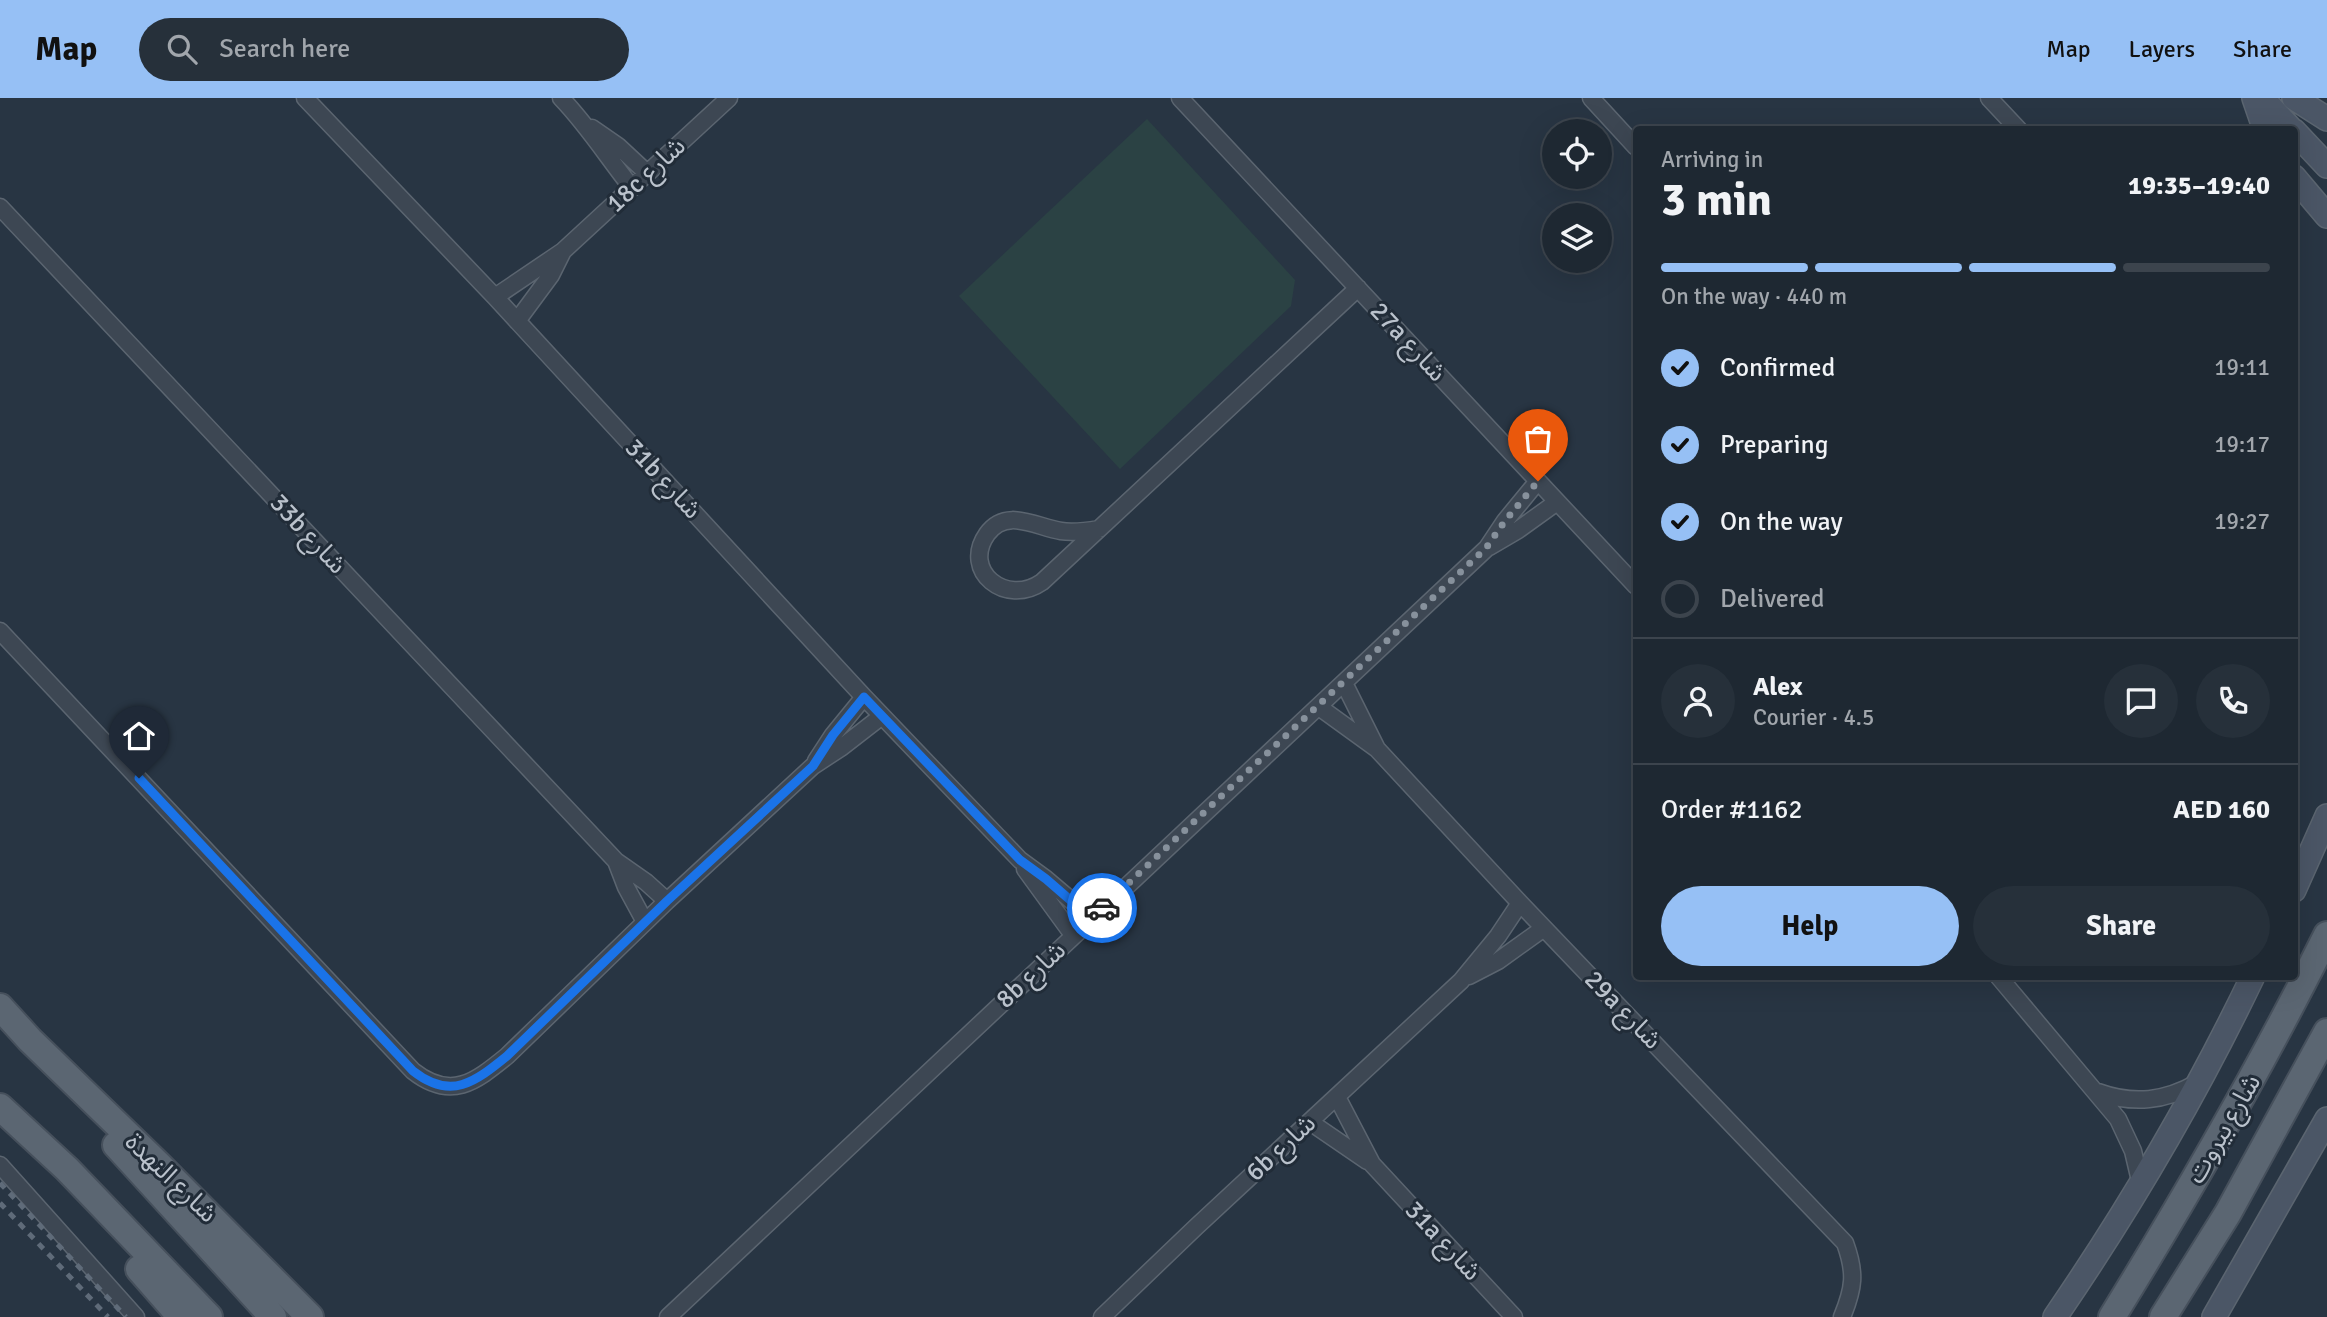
<!DOCTYPE html>
<meta charset="utf-8">
<style>
body{margin:0;font-family:Signika,"Noto Sans Arabic",sans-serif;background:#26303a;color:#f1f3f6;height:100vh;display:flex;flex-direction:column;font-size:26px;white-space:nowrap}
*{box-sizing:border-box;margin:0}
p{font-size:23px;color:#a1a6ac}
.icon{flex:none;width:38px;height:38px;fill:none;stroke:currentColor;stroke-width:2;stroke-linecap:round;stroke-linejoin:round}
.map{position:relative;flex:1;overflow:hidden}
.side{position:absolute;left:1633px;top:28px;width:665px;height:854px;display:flex;flex-direction:column;background:#1e2832;border-radius:7px;box-shadow:0 7px 28px #0002,0 0 0 2px #3c444d}
.side>*{flex:none}
.fabs{position:absolute;left:1542px;top:21px;display:grid;gap:14px}
.fabs a{display:grid;place-items:center;width:70px;height:70px;border-radius:50%;background:#1e2832;box-shadow:0 7px 28px #0002,0 0 0 2px #3c444d;font-size:35px}
.pin{position:absolute;display:grid;place-items:center;width:60px;height:60px;color:#fff;margin:-72px -30px;border-radius:50% 50% 50% 0;rotate:-45deg;box-shadow:0 0 7px #0007}
.pin .icon{rotate:45deg}
.courier{position:absolute;display:grid;place-items:center;width:70px;height:70px;margin:-35px;border:5px solid #1a73e8;border-radius:50%;background:#fff;color:#222;box-shadow:0 2px 9px #0007}
.summary em{font-style:normal;font-weight:800}
.summary div{display:flex;flex-direction:column-reverse}
.summary{display:flex;align-items:center;justify-content:space-between;height:119px;padding:0 28px}
h1{font-size:46px;font-weight:800;line-height:52px}
.bar{display:grid;grid-template-columns:repeat(4,1fr);gap:10px 7px;align-content:center;height:84px;padding:0 28px}
.bar i{height:9px;border-radius:5px;background:#3c444d}
.bar .on{background:#96c0f5}
.bar p{grid-column:span 4}
.line{display:flex;align-items:center;gap:18px;padding:0 28px;border-top:2px solid #3c444d}
.line div{flex:1}
.round{display:grid;place-items:center;flex:none;width:74px;height:74px;border-radius:37px;background:#26303a}
ol{padding:0 28px;list-style:none}
li{display:flex;align-items:center;gap:21px;height:77px}
li p{margin-inline-start:auto}
li .icon{padding:7px;border-radius:50%;background:#96c0f5;color:#111;stroke-width:4}
li:last-child{color:#a1a6ac}
li i{width:38px;height:38px;border:4px solid #3c444d;border-radius:50%}
.cta{display:flex;gap:14px;margin-top:auto;padding:14px 28px}
.cta a{flex:1;height:80px;border-radius:42px;background:#96c0f5;color:#111;font-size:28px;font-weight:800;line-height:80px;text-align:center}
.cta a+a{background:#26303a;color:#f1f3f6}
header{display:flex;align-items:center;gap:42px;box-sizing:border-box;height:98px;padding:0 35px;background:#96c0f5;color:#111}
header strong{font-size:33px}
nav{display:flex;gap:38px;margin-inline-start:auto;font-size:24px}
.search{width:490px;height:63px;background:#26303a;display:flex;align-items:center;gap:18px;box-sizing:border-box;padding:0 24px;border-radius:38px;color:#a1a6ac;font-size:26px}
.map>svg:first-child{display:block}
</style>
<header>
<strong>Map</strong>
<div class="search"><svg class="icon" aria-label="search" viewBox="0 0 24 24"><circle cx="10" cy="10" r="6"/><path d="M15 15l6 6"/></svg>Search here</div>
<nav><a>Map</a><a>Layers</a><a>Share</a></nav>
</header>
<div class="map">
<svg width="2327" height="1219" viewBox="0 0 2327 1219">
<rect width="100%" height="100%" fill="#283543"/>
<path fill="#2b4244" d="M1147 21 1295 182 1291 208 1120 371 959 198Z"/>
<g fill="none" stroke-linecap="round" stroke-linejoin="round">
<defs>
<path id="street" d="M305 0 495 199 864 599 1020 762 1046 781 1092 820
M561 0C588 28 608 60 632 90
M1180 0 1636 488
M1591 0 1636 49
M1989 0 2019 32
M592 30 618 48 647 75
M0 109 616 763 646 784 667 803
M495 199 563 153 729 0
M517 223 551 177 562 155
M1099 431C1087 433 1074 435 1061 433 1036 429 1006 409 987 436 961 473 1006 509 1042 484L1358 190
M1489 449 1518 432 1557 404
M0 533 413 973C451 1003 475 984 507 958L667 803 813 668 842 649 882 618
M1344 585 1376 649
M1319 609 1377 651 1520 805 1845 1145C1856 1175 1854 1190 1842 1219
M816 663 833 637 864 599
M616 763 626 789 645 824
M1025 771 1073 837
M1469 878 1498 863 1544 830
M1998 878 2118 1021 2133 1053 2141 1087
M2098 994C2134 1007 2165 1003 2197 985
M1337 999 1372 1066 1514 1219
M1310 1024 1367 1063
M0 1067 136 1219
M668 1219 1487 450 1505 423 1538 383
M1102 1219 1196 1129 1461 883 1498 838 1520 805"/>
<path id="secondary" d="M2254 0 2265 32
M2262 0 2292 32
M2294 0 2327 21
M2294 33 2327 68
M2294 79 2327 118
M2294 792 2327 718
M2055 1219C2129 1111 2196 997 2253 878
M2214 1219 2327 1021"/>
<path id="primary" d="M0 909 30 942 159 1067 310 1219
M0 1009 67 1071 209 1219
M116 1047 273 1219
M139 1171 181 1219
M2112 1219C2189 1094 2261 969 2327 837
M2163 1219 2228 1115 2327 934"/>
</defs>
<use href="#street" stroke="#5b6570" stroke-width="19"/>
<use href="#secondary" stroke="#5b6570" stroke-width="26"/>
<use href="#primary" stroke="#46505c" stroke-width="30"/>
<use href="#street" stroke="#3d4753" stroke-width="16"/>
<use href="#secondary" stroke="#4b5666" stroke-width="23"/>
<use href="#primary" stroke="#5b6672" stroke-width="26"/>
<path stroke="#5f6b79" stroke-width="5" stroke-dasharray="7 7" stroke-linecap="butt" d="M0 1085 126 1219
M0 1105 108 1219"/>
</g>
<g fill="none" stroke-linecap="round" stroke-linejoin="round">
<path stroke="#87919c" stroke-width="7" stroke-dasharray="0 12.6" d="M1102 810 1486 450 1505 423 1538 383"/>
<path stroke="#1a73e8" stroke-width="9" d="M139 680 413 973C451 1003 475 984 507 958L667 803 813 668 833 637 864 599 1020 762 1046 781 1091 820 1102 810"/>
</g>
<g text-anchor="middle" dominant-baseline="central" stroke-width="6" stroke-linejoin="round" paint-order="stroke">
<g font-size="26" fill="#bac2cc" stroke="#212c38">
<text transform="translate(646 77) rotate(-43)">18c شارع</text>
<text transform="translate(1408 244) rotate(47)">27a شارع</text>
<text transform="translate(663 381) rotate(47)">31b شارع</text>
<text transform="translate(308 436) rotate(47)">33b شارع</text>
<text transform="translate(1031 877) rotate(-43)">8b شارع</text>
<text transform="translate(1623 912) rotate(46)">29a شارع</text>
<text transform="translate(2224 1031) rotate(-60)">شارع بيروت</text>
<text transform="translate(1281 1050) rotate(-43)">6b شارع</text>
<text transform="translate(171 1080) rotate(44)">شارع النهدة</text>
<text transform="translate(1443 1143) rotate(47)">31a شارع</text>
</g>
</g>
</svg>
<div class="fabs">
<a><svg class="icon" aria-label="locate" viewBox="0 0 24 24"><circle cx="12" cy="12" r="6"/><path d="M12 2v4M12 18v4M2 12h4M18 12h4"/></svg></a>
<a><svg class="icon" aria-label="layers" viewBox="0 0 24 24"><path d="M12 4l9 5-9 5-9-5zM3 14l9 5 9-5"/></svg></a>
</div>
<div class="pin" style="left:1538px;top:383px;background:#ea580c"><svg class="icon" aria-label="bag" viewBox="0 0 24 24"><path d="M5 8h14l-1 12H6zM9 8a3 3 0 0 1 6 0"/></svg></div>
<div class="pin" style="left:139px;top:680px;background:#1f2937"><svg class="icon" aria-label="home" viewBox="0 0 24 24"><path d="M3 11l9-7 9 7M6 9v11h12V9"/></svg></div>
<div class="courier" style="left:1102px;top:810px"><svg class="icon" aria-label="car" viewBox="0 0 24 24"><path d="M5 17H2v-5l4-1 3-4h7l3 4 3 1v5h-3M9 17h6M6 11h13"/><circle cx="7" cy="17" r="2"/><circle cx="17" cy="17" r="2"/></svg></div>
<section class="side">
<div class="summary"><div><h1>3 min</h1><p>Arriving in</p></div><em>19:35–19:40</em></div>
<div class="bar"><i class="on"></i><i class="on"></i><i class="on"></i><i></i><p>On the way · 440 m</p></div>
<ol>
<li><svg class="icon" aria-label="check" viewBox="0 0 24 24"><path d="M5 12l5 5 9-10"/></svg>Confirmed<p>19:11</p></li>
<li><svg class="icon" aria-label="check" viewBox="0 0 24 24"><path d="M5 12l5 5 9-10"/></svg>Preparing<p>19:17</p></li>
<li><svg class="icon" aria-label="check" viewBox="0 0 24 24"><path d="M5 12l5 5 9-10"/></svg>On the way<p>19:27</p></li>
<li><i></i>Delivered</li>
</ol>
<div class="line" style="height:126px"><a class="round"><svg class="icon" aria-label="person" viewBox="0 0 24 24"><circle cx="12" cy="8" r="4"/><path d="M4 21q1-7 8-7t8 7"/></svg></a><div><b>Alex</b><p>Courier · 4.5</p></div><a class="round"><svg class="icon" aria-label="chat" viewBox="0 0 24 24"><path d="M4 5h16v11H9l-5 4z"/></svg></a><a class="round"><svg class="icon" aria-label="phone" viewBox="0 0 24 24"><path d="M5 4h4l2 5-3 2q2 4 5 5l2-3 5 2v4C11 20 4 13 5 4z"/></svg></a></div>
<div class="line" style="height:91px"><div>Order #1162</div><b>AED 160</b></div>
<div class="cta"><a>Help</a><a>Share</a></div>
</section>
</div>
